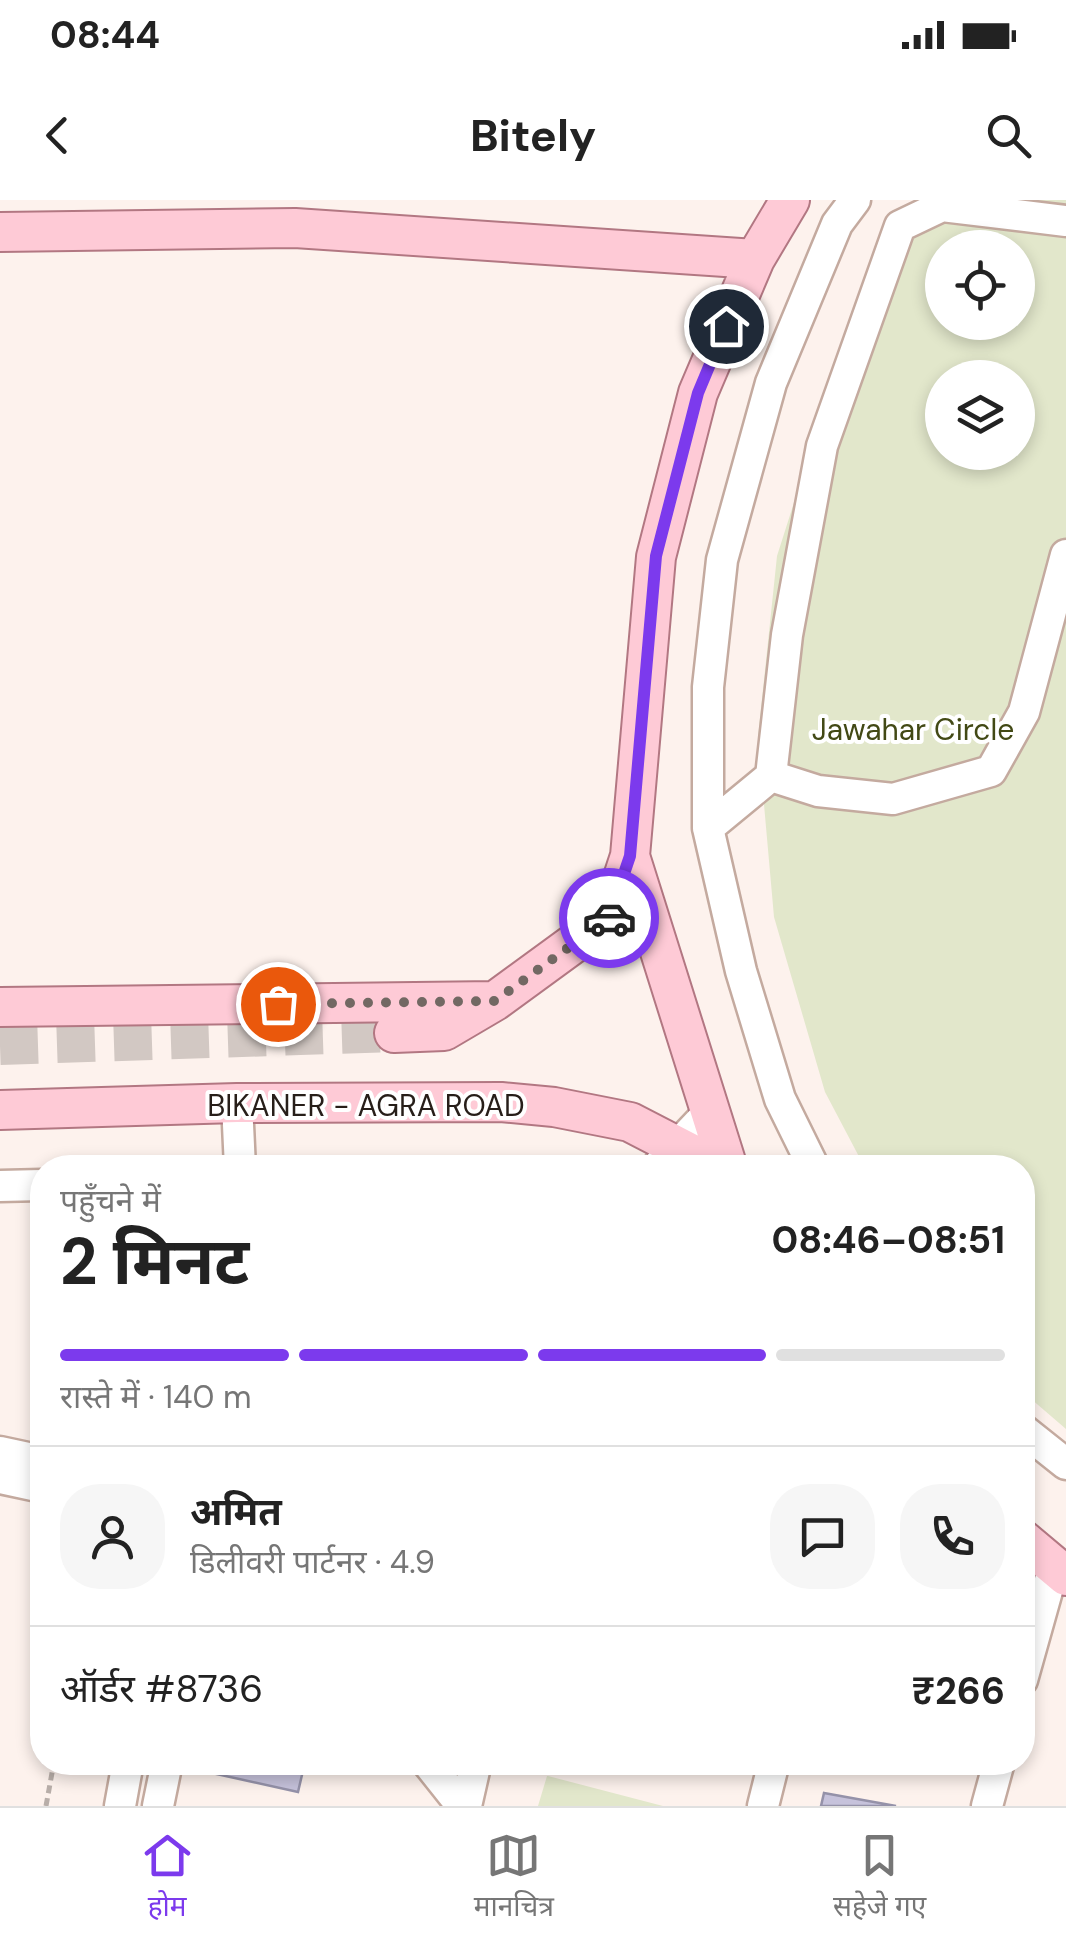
<!DOCTYPE html>
<html lang="hi">
<meta charset="utf-8">
<style>
body{margin:0;font-family:"DM Sans","Noto Sans Devanagari",sans-serif;background:#f6f6f6;color:#222;height:100vh;display:flex;flex-direction:column;font-size:38px;white-space:nowrap}
*{box-sizing:border-box;margin:0}
p{font-size:32px;color:#767676}
.icon{flex:none;width:55px;height:55px;fill:none;stroke:currentColor;stroke-width:2;stroke-linecap:round;stroke-linejoin:round}
.map{position:relative;flex:1;overflow:hidden}
.panel{position:absolute;left:30px;top:955px;width:1005px;height:620px;display:flex;flex-direction:column;background:#fff;border-radius:40px;box-shadow:0 5px 15px #0003}
.panel>*{flex:none}
.tools{position:absolute;left:925px;top:30px;display:grid;gap:20px}
.tools a{display:grid;place-items:center;width:110px;height:110px;border-radius:50%;background:#fff;box-shadow:0 5px 15px #0003;font-size:50px}
.pin{position:absolute;display:grid;place-items:center;width:85px;height:85px;color:#fff;margin:-42px;border:5px solid #fff;border-radius:50%;box-shadow:0 2px 10px #0007}
.courier{position:absolute;display:grid;place-items:center;width:100px;height:100px;margin:-50px;border:8px solid #7c3aed;border-radius:50%;background:#fff;color:#222;box-shadow:0 2px 12px #0007}
.headline em{font-style:normal;font-weight:700}
.headline div{display:flex;flex-direction:column-reverse}
.headline{display:flex;align-items:center;justify-content:space-between;height:170px;padding:0 30px}
h1{font-size:65px;font-weight:700;line-height:75px}
.bar{display:grid;grid-template-columns:repeat(4,1fr);gap:15px 10px;align-content:center;height:120px;padding:0 30px}
.bar i{height:12px;border-radius:8px;background:#e0e0e0}
.bar .current{background:#7c3aed}
.bar p{grid-column:span 4}
.line{display:flex;align-items:center;gap:25px;padding:0 30px;border-top:2px solid #e0e0e0}
.line div{flex:1}
.round{display:grid;place-items:center;flex:none;width:105px;height:105px;border-radius:40px;background:#f6f6f6}
.status{display:flex;justify-content:space-between;align-items:center;height:70px;padding:0 50px;background:#fff;direction:ltr}
.status svg{height:28px;fill:currentColor}
header{display:flex;justify-content:space-between;align-items:center;height:130px;padding:0 30px;background:#fff;font-size:45px;font-weight:700}
.dock{display:flex;justify-content:space-around;align-items:center;height:140px;border-top:2px solid #e0e0e0;background:#fff;font-size:28px;color:#767676}
.dock a{display:grid;justify-items:center;gap:5px}
.dock .current{color:#7c3aed}
.map>svg:first-child{display:block}
</style>
<div class="status"><b>08:44</b><svg viewBox="0 0 49 12"><path d="M0 12V9h3v3zM5 12V6h3v6zM10 12V3h3v9zM15 12V0h3v12zM26 1h20v11H26zM47 4h2v5h-2z"/></svg></div>
<header><svg class="icon" aria-label="back" viewBox="0 0 24 24"><path d="M15 5l-7 7 7 7"/></svg>Bitely<svg class="icon" aria-label="search" viewBox="0 0 24 24"><circle cx="10" cy="10" r="6"/><path d="M15 15l6 6"/></svg></header>
<div class="map">
<svg width="1066" height="1606" viewBox="0 0 1066 1606">
<rect width="100%" height="100%" fill="#fdf2ed"/>
<path fill="#e2e7cb" fill-rule="evenodd" d="M940 0H1066V1229L1023 1192 1022 968H865L825 892 774 717 758 537 777 356 832 183 920 24ZM942 48H1018V122H942ZM942 178H1018V252H942Z
M547 1576H548L663 1606H538Z"/>
<path fill="#c6c2db" stroke="#9592a9" stroke-width="2.5" d="M214 1562H305L298 1592 212 1573Z
M824 1593 896 1606H821Z"/>
<g fill="none" stroke-linecap="round" stroke-linejoin="round">
<path stroke="#d2c8c3" stroke-width="38" stroke-dasharray="38 19" stroke-linecap="butt" d="M0 846 394 833"/>
<defs>
<path id="minor" d="M771 576 818 591 893 599 991 571 1024 512 1066 355
M708 628 771 576 787 435 822 246 900 26 942 6 1066 21
M237 903 240 968
M656 968 710 911
M814 968 780 899 741 771 708 628V487L722 360 771 183 837 24 855 0
M0 986 42 985
M1022 1229 1066 1264
M0 1252 42 1261
M0 1278 42 1287
M1022 1480 1054 1366
M427 1562 462 1606
M120 1606 128 1562
M158 1606 167 1562
M466 1606 476 1562
M763 1606 774 1562
M987 1606 999 1562"/>
<path id="major" d="M0 32 295 28 755 59
M0 807 495 801
M394 833 444 831 495 801 610 717 630 656
M0 910 237 903 501 902 554 907 630 922 719 968
M728 968 630 656 656 357 698 193 755 59 790 0
M1022 1339 1066 1376"/>
</defs>
<use href="#minor" stroke="#c4aa9f" stroke-width="35"/>
<use href="#major" stroke="#b27782" stroke-width="42"/>
<path stroke="#b8aea9" stroke-width="5" stroke-dasharray="8 5" stroke-linecap="butt" d="M46 1606 54 1562"/>
<use href="#minor" stroke="#fff" stroke-width="30"/>
<use href="#major" stroke="#fecad6" stroke-width="38"/>
</g>
<g fill="none" stroke-linecap="round" stroke-linejoin="round">
<path stroke="#726863" stroke-width="10" stroke-dasharray="0 18" d="M278 804 495 801 609 718"/>
<path stroke="#7c3aed" stroke-width="12" d="M609 718 630 656 656 356 698 193 726 126"/>
</g>
<g text-anchor="middle" dominant-baseline="central" stroke-width="8" stroke-linejoin="round" paint-order="stroke">
<g font-size="30" fill="#424915" stroke="#fff">
<text x="913" y="529">Jawahar Circle</text>
</g>
<g font-size="30" fill="#271e19" stroke="#fff">
<text x="366" y="905">BIKANER - AGRA ROAD</text>
</g>
</g>
</svg>
<div class="tools">
<a><svg class="icon" aria-label="locate" viewBox="0 0 24 24"><circle cx="12" cy="12" r="6"/><path d="M12 2v4M12 18v4M2 12h4M18 12h4"/></svg></a>
<a><svg class="icon" aria-label="layers" viewBox="0 0 24 24"><path d="M12 4l9 5-9 5-9-5zM3 14l9 5 9-5"/></svg></a>
</div>
<div class="pin" style="left:278px;top:804px;background:#ea580c"><svg class="icon" aria-label="bag" viewBox="0 0 24 24"><path d="M5 8h14l-1 12H6zM9 8a3 3 0 0 1 6 0"/></svg></div>
<div class="pin" style="left:726px;top:126px;background:#1f2937"><svg class="icon" aria-label="home" viewBox="0 0 24 24"><path d="M3 11l9-7 9 7M6 9v11h12V9"/></svg></div>
<div class="courier" style="left:609px;top:718px"><svg class="icon" aria-label="car" viewBox="0 0 24 24"><path d="M5 17H2v-5l4-1 3-4h7l3 4 3 1v5h-3M9 17h6M6 11h13"/><circle cx="7" cy="17" r="2"/><circle cx="17" cy="17" r="2"/></svg></div>
<section class="panel">
<div class="headline"><div><h1>2 मिनट</h1><p>पहुँचने में</p></div><em>08:46–08:51</em></div>
<div class="bar"><i class="current"></i><i class="current"></i><i class="current"></i><i></i><p>रास्ते में · 140 m</p></div>
<div class="line" style="height:180px"><a class="round"><svg class="icon" aria-label="person" viewBox="0 0 24 24"><circle cx="12" cy="8" r="4"/><path d="M4 21q1-7 8-7t8 7"/></svg></a><div><b>अमित</b><p>डिलीवरी पार्टनर · 4.9</p></div><a class="round"><svg class="icon" aria-label="chat" viewBox="0 0 24 24"><path d="M4 5h16v11H9l-5 4z"/></svg></a><a class="round"><svg class="icon" aria-label="phone" viewBox="0 0 24 24"><path d="M5 4h4l2 5-3 2q2 4 5 5l2-3 5 2v4C11 20 4 13 5 4z"/></svg></a></div>
<div class="line" style="height:130px"><div>ऑर्डर #8736</div><b>₹266</b></div>
</section>
</div>
<nav class="dock">
<a class="current"><svg class="icon" aria-label="home" viewBox="0 0 24 24"><path d="M3 11l9-7 9 7M6 9v11h12V9"/></svg>होम</a>
<a><svg class="icon" aria-label="map" viewBox="0 0 24 24"><path d="M3 6l6-2 6 2 6-2v14l-6 2-6-2-6 2zM9 4v14M15 6v14"/></svg>मानचित्र</a>
<a><svg class="icon" aria-label="saved" viewBox="0 0 24 24"><path d="M7 4h10v16l-5-4-5 4z"/></svg>सहेजे गए</a>
</nav>
